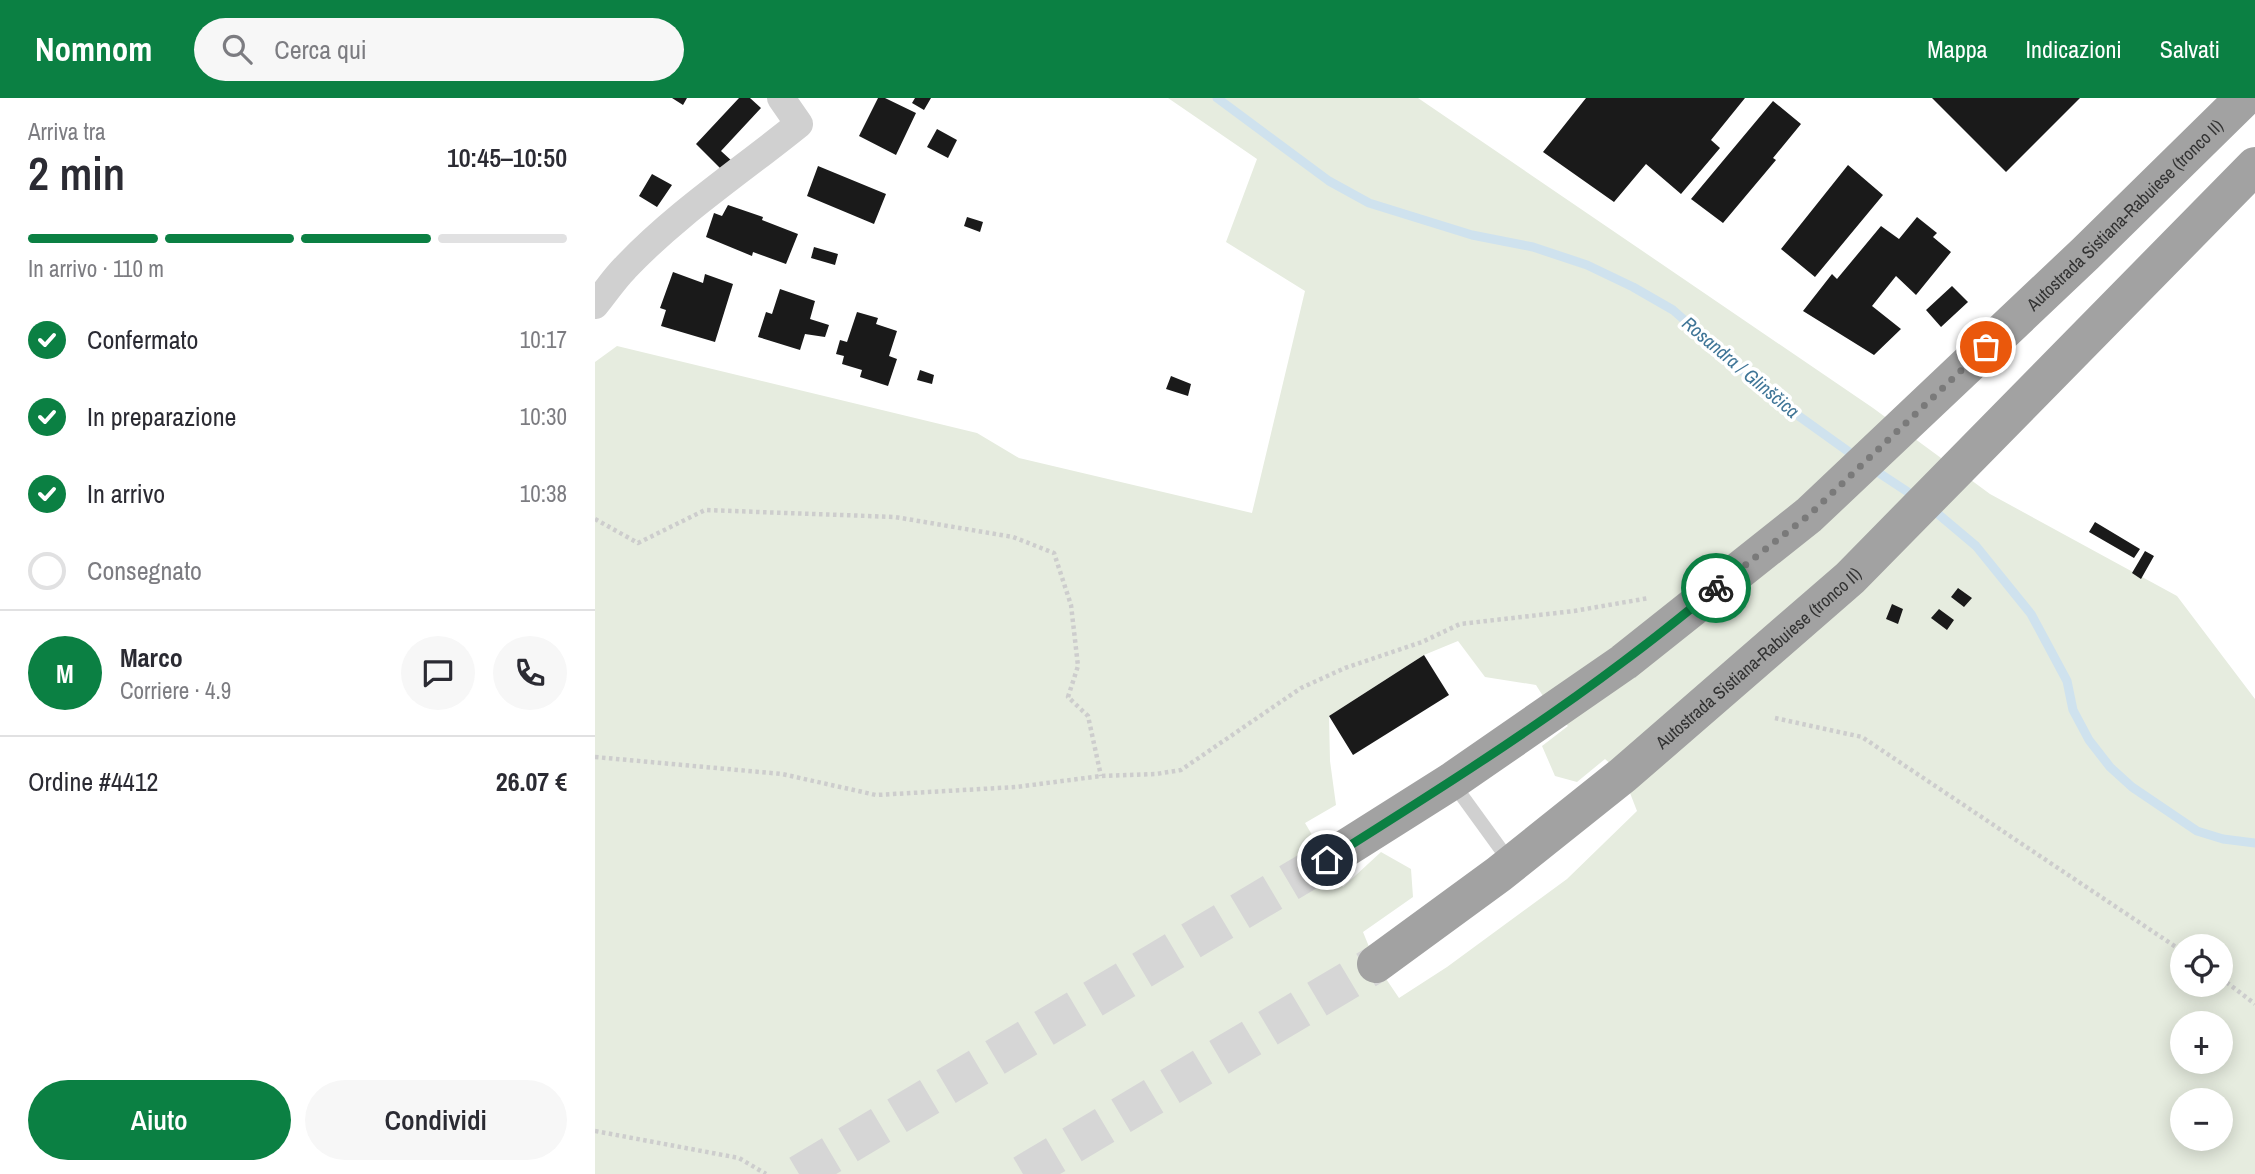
<!DOCTYPE html>
<html lang="it">
<meta charset="utf-8">
<style>
body{margin:0;font-family:"Archivo Narrow",sans-serif;background:#f7f7f7;color:#2b2b33;height:100vh;display:flex;flex-direction:column;font-size:26px;white-space:nowrap}
*{box-sizing:border-box;margin:0}
p{font-size:23px;color:#7c7c81}
.icon{flex:none;width:38px;height:38px;fill:none;stroke:currentColor;stroke-width:2;stroke-linecap:round;stroke-linejoin:round}
.map{position:relative;flex:1;overflow:hidden}
.side{display:flex;flex-direction:column;background:#fff;width:595px}
.side>*{flex:none}
.tools{position:absolute;left:1575px;top:836px;display:grid;gap:14px}
.tools a{display:grid;place-items:center;width:63px;height:63px;border-radius:50%;background:#fff;box-shadow:0 4px 18px #0003;font-size:35px}
.pin{position:absolute;display:grid;place-items:center;width:60px;height:60px;color:#fff;margin:-30px;border:4px solid #fff;border-radius:50%;box-shadow:0 2px 7px #0007}
.courier{position:absolute;display:grid;place-items:center;width:70px;height:70px;margin:-35px;border:5px solid #0b8043;border-radius:50%;background:#fff;color:#222;box-shadow:0 2px 9px #0007}
.head em{font-style:normal;font-weight:600}
.head div{display:flex;flex-direction:column-reverse}
.head{display:flex;align-items:center;justify-content:space-between;height:119px;padding:0 28px}
h1{font-size:46px;font-weight:600;line-height:52px}
.bar{display:grid;grid-template-columns:repeat(4,1fr);gap:10px 7px;align-content:center;height:84px;padding:0 28px}
.bar i{height:9px;border-radius:5px;background:#e1e1e2}
.bar .selected{background:#0b8043}
.bar p{grid-column:span 4}
.line{display:flex;align-items:center;gap:18px;padding:0 28px;border-top:2px solid #e1e1e2}
.line div{flex:1}
.round{display:grid;place-items:center;flex:none;width:74px;height:74px;border-radius:37px;background:#f7f7f7}
ol{padding:0 28px;list-style:none}
li{display:flex;align-items:center;gap:21px;height:77px}
li p{margin-inline-start:auto}
li .icon{padding:7px;border-radius:50%;background:#0b8043;color:#fff;stroke-width:4}
li:last-child{color:#7c7c81}
li i{width:38px;height:38px;border:4px solid #e1e1e2;border-radius:50%}
.cta{display:flex;gap:14px;margin-top:auto;padding:14px 28px}
.cta a{flex:1;height:80px;border-radius:42px;background:#0b8043;color:#fff;font-size:28px;font-weight:600;line-height:80px;text-align:center}
.cta a+a{background:#f7f7f7;color:#2b2b33}
header{display:flex;align-items:center;gap:42px;box-sizing:border-box;height:98px;padding:0 35px;background:#0b8043;color:#fff}
header strong{font-size:33px}
nav{display:flex;gap:38px;margin-inline-start:auto;font-size:24px}
.search{width:490px;height:63px;background:#f7f7f7;display:flex;align-items:center;gap:18px;box-sizing:border-box;padding:0 24px;border-radius:38px;color:#7c7c81;font-size:26px}
main{display:flex;flex:1;min-height:0}
.map>svg:first-child{display:block}
</style>
<header>
<strong>Nomnom</strong>
<div class="search"><svg class="icon" aria-label="search" viewBox="0 0 24 24"><circle cx="10" cy="10" r="6"/><path d="M15 15l6 6"/></svg>Cerca qui</div>
<nav><a>Mappa</a><a>Indicazioni</a><a>Salvati</a></nav>
</header>
<main>
<section class="side">
<div class="head"><div><h1>2 min</h1><p>Arriva tra</p></div><em>10:45–10:50</em></div>
<div class="bar"><i class="selected"></i><i class="selected"></i><i class="selected"></i><i></i><p>In arrivo · 110 m</p></div>
<ol>
<li><svg class="icon" aria-label="check" viewBox="0 0 24 24"><path d="M5 12l5 5 9-10"/></svg>Confermato<p>10:17</p></li>
<li><svg class="icon" aria-label="check" viewBox="0 0 24 24"><path d="M5 12l5 5 9-10"/></svg>In preparazione<p>10:30</p></li>
<li><svg class="icon" aria-label="check" viewBox="0 0 24 24"><path d="M5 12l5 5 9-10"/></svg>In arrivo<p>10:38</p></li>
<li><i></i>Consegnato</li>
</ol>
<div class="line" style="height:126px"><b class="round" style="background:#0b8043;color:#fff">M</b><div><b>Marco</b><p>Corriere · 4.9</p></div><a class="round"><svg class="icon" aria-label="chat" viewBox="0 0 24 24"><path d="M4 5h16v11H9l-5 4z"/></svg></a><a class="round"><svg class="icon" aria-label="phone" viewBox="0 0 24 24"><path d="M5 4h4l2 5-3 2q2 4 5 5l2-3 5 2v4C11 20 4 13 5 4z"/></svg></a></div>
<div class="line" style="height:91px"><div>Ordine #4412</div><b>26.07 €</b></div>
<div class="cta"><a>Aiuto</a><a>Condividi</a></div>
</section>
<div class="map">
<svg width="1660" height="1076" viewBox="0 0 1660 1076">
<rect width="100%" height="100%" fill="#fff"/>
<path fill="#e6ecdf" fill-rule="evenodd" d="M573 0H823L1278 310 1395 396 1582 498 1660 601V1076H0V264L22 248 382 335 424 360 657 415 710 193 631 144 662 61ZM863 543 890 579 941 587 958 614 973 628 947 648 960 678 982 684 1010 661 1028 677 1042 713 972 781 852 869 804 900 781 866 768 834 818 799 816 771 786 754 748 789 710 725 741 707 735 663 734 618 829 557ZM1587 849H1626V887H1587ZM1587 926H1626V964H1587ZM1587 1003H1626V1041H1587Z"/>
<g fill="none" stroke-linecap="round" stroke-linejoin="round">
<path stroke="#cfe2ee" stroke-width="9" d="M622 0 734 83 774 105 877 137 938 149 992 167 1038 189 1078 212 1173 296 1261 359
M1278 371 1322 400
M1336 410 1381 448 1436 516 1472 583 1478 612 1494 642 1515 669 1537 689 1602 733 1628 741 1660 745"/>
</g>
<path fill="#1a1a1a" d="M77 0H92L88 7Z
M144 0H155L166 10 126 53 138 64 126 71 101 46Z
M283 0H290L321 15 301 57 264 38Z
M320 0H336L329 12 317 5Z
M991 0H1150L1116 42 1125 50 1086 96 1051 66 1019 104 948 54Z
M1337 0H1485L1411 74Z
M1178 3 1206 26 1178 60 1181 62 1128 125 1096 101Z
M342 31 362 42 353 60 332 49Z
M1253 67 1288 97 1220 179 1186 151Z
M223 68 291 96 279 126 212 98Z
M57 76 77 87 62 109 44 98Z
M133 107 168 119 167 122 203 136 191 166 158 154 157 158 111 139 119 115 127 118Z
M372 119 388 124 385 134 369 128Z
M1322 119 1342 135 1338 139 1356 154 1321 197 1301 178 1277 208 1306 231 1279 257 1208 213 1237 176 1242 181 1286 128 1304 141Z
M219 149 243 156 240 167 216 160Z
M78 174 108 185 110 176 138 186 120 244 66 228 71 212 65 210Z
M1357 188 1373 204 1346 229 1331 212Z
M185 191 220 203 215 221 234 227 230 239 210 236 205 252 163 239 171 214 177 216Z
M262 214 283 220 281 226 302 233 294 258 302 261 293 288 265 279 267 272 247 266 249 258 241 256 245 242 252 244Z
M325 272 339 277 337 286 322 282Z
M576 278 596 286 593 298 571 291Z
M1500 424 1545 451 1539 460 1494 434Z
M1550 453 1559 458 1546 481 1537 475Z
M1363 490 1377 500 1369 509 1356 499Z
M1297 506 1308 511 1303 526 1291 521Z
M1344 511 1359 522 1352 532 1336 520Z
M829 557 854 597 758 657 734 618Z"/>
<g fill="none" stroke-linecap="round" stroke-linejoin="round">
<path stroke="#d6d6d6" stroke-width="38" stroke-dasharray="38 19" stroke-linecap="butt" d="M204 1076 732 762
M428 1076 781 866"/>
<path stroke="#cdcdcd" stroke-width="4.5" stroke-dasharray="3.5 3.5" stroke-linecap="butt" d="M0 421 43 445 110 412 300 419 418 439 459 455 476 507 483 568 473 599 493 618 506 678
M1180 620 1267 639 1587 853
M0 659 187 676 281 697 421 689 506 678 561 676 586 672 706 590 750 570 827 544 865 526 979 513 1054 500
M1626 880 1660 906
M0 1033 144 1060 171 1076"/>
<path stroke="#d0d0d0" stroke-width="14" d="M857 684 915 764"/>
<path stroke="#d0d0d0" stroke-width="28" d="M0 207C10 195 19 181 30 170 82 115 146 73 204 26L186 0"/>
<g stroke="#a2a2a2" stroke-width="38">
<path id="s1" d="M732 762 857 683 1029 564 1214 417 1490 156 1649 0"/>
<path id="s2" d="M781 866 904 776 1028 677 1255 480 1660 68"/>
</g>
</g>
<g fill="none" stroke-linecap="round" stroke-linejoin="round">
<path stroke="#7a7a7a" stroke-width="7" stroke-dasharray="0 12.6" d="M1121 490 1214 417 1391 249"/>
<path stroke="#0b8043" stroke-width="9" d="M732 762C832 699 934 635 1029 563 1060 540 1091 515 1121 490"/>
</g>
<g text-anchor="middle" dominant-baseline="central" stroke-width="7" stroke-linejoin="round" paint-order="stroke">
<g font-size="18" fill="#333" stroke="#fff">
<text stroke="none"><textPath href="#s1" startOffset="1029">Autostrada Sistiana-Rabuiese (tronco II)</textPath></text>
<text stroke="none"><textPath href="#s2" startOffset="490">Autostrada Sistiana-Rabuiese (tronco II)</textPath></text>
</g>
<g font-size="19" font-style="italic" fill="#3f7597" stroke="#fff">
<text transform="translate(1146 269) rotate(40)">Rosandra / Glinščica</text>
</g>
</g>
</svg>
<div class="tools">
<a><svg class="icon" aria-label="locate" viewBox="0 0 24 24"><circle cx="12" cy="12" r="6"/><path d="M12 2v4M12 18v4M2 12h4M18 12h4"/></svg></a>
<a>+</a>
<a>−</a>
</div>
<div class="pin" style="left:1391px;top:249px;background:#ea580c"><svg class="icon" aria-label="bag" viewBox="0 0 24 24"><path d="M5 8h14l-1 12H6zM9 8a3 3 0 0 1 6 0"/></svg></div>
<div class="pin" style="left:732px;top:762px;background:#1f2937"><svg class="icon" aria-label="home" viewBox="0 0 24 24"><path d="M3 11l9-7 9 7M6 9v11h12V9"/></svg></div>
<div class="courier" style="left:1121px;top:490px"><svg class="icon" aria-label="bike" viewBox="0 0 24 24"><circle cx="6" cy="16" r="4"/><circle cx="18" cy="16" r="4"/><path d="M6 16l4-8h5l3 8M10 8l3 8H6M13 5h3"/></svg></div>
</div>
</main>
